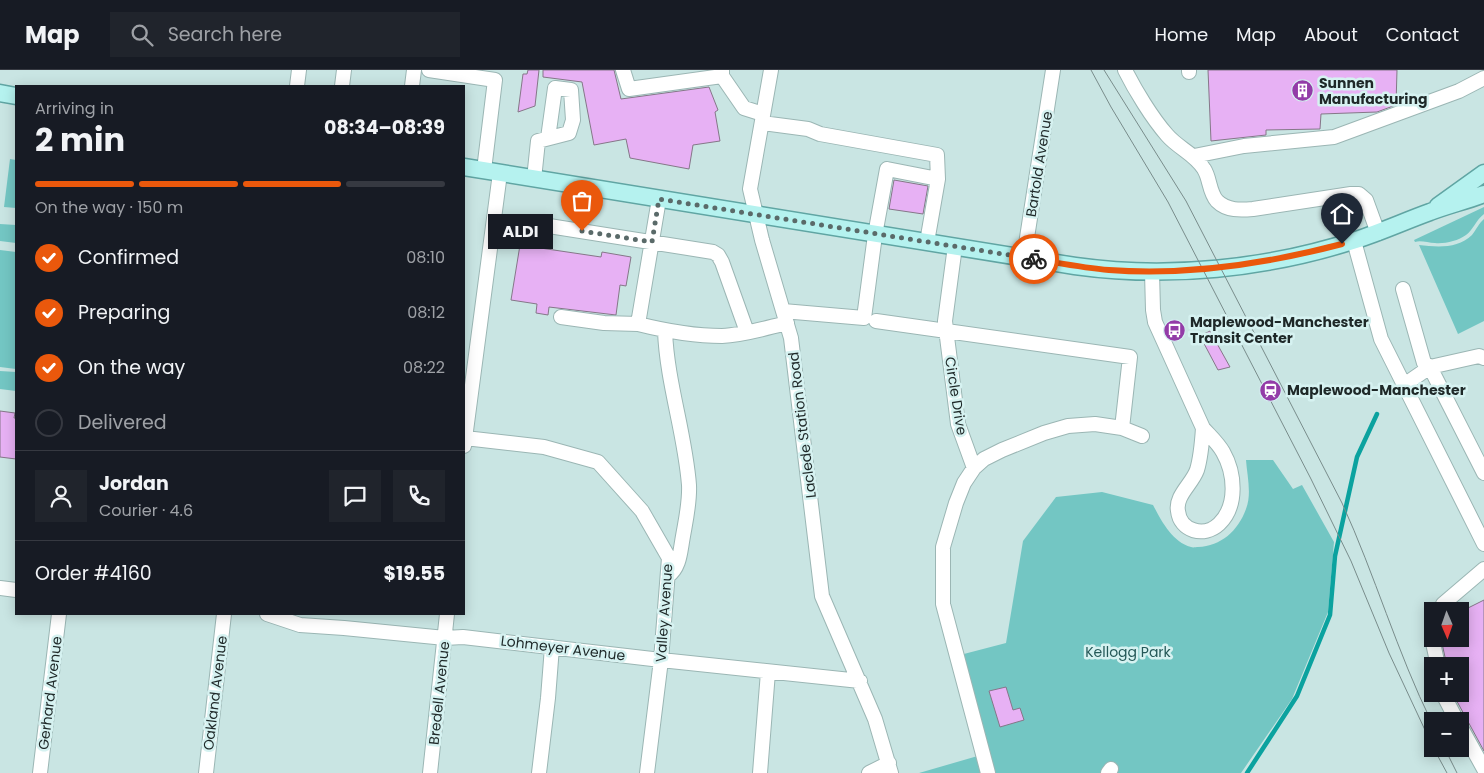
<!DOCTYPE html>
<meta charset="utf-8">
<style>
body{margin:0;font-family:Poppins,sans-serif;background:#20242c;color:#f1f3f6;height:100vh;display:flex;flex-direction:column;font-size:19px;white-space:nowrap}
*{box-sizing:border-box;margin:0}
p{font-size:16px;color:#9ea1a6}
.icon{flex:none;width:28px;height:28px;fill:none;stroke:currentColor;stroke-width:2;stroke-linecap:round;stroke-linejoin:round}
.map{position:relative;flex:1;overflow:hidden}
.details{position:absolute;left:15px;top:15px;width:450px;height:530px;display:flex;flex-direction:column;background:#171b24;border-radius:0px;box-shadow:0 2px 12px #0003}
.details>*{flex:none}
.needle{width:32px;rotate:178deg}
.buttons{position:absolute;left:1424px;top:532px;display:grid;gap:10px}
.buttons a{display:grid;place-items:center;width:45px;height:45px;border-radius:0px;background:#171b24;box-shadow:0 2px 12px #0003;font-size:25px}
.pin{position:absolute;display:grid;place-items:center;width:42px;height:42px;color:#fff;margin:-51px -21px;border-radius:50% 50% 50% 0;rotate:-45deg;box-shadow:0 0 5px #0007}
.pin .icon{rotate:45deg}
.courier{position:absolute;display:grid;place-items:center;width:50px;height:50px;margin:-25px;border:4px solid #ea580c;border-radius:50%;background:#fff;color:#222;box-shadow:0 1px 6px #0007}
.bubble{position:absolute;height:35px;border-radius:0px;background:#171b24;box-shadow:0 2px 12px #0003;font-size:16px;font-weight:700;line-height:35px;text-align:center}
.headline em{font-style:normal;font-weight:700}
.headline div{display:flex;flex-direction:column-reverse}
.headline{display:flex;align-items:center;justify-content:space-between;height:85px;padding:0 20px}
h1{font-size:32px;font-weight:700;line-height:38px}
.bar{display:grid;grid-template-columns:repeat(4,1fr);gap:8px 5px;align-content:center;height:60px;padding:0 20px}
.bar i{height:6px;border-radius:4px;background:#363941}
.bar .on{background:#ea580c}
.bar p{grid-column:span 4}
.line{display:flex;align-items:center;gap:12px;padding:0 20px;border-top:1px solid #363941}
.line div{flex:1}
.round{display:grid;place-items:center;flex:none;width:52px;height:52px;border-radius:0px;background:#20242c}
ol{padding:0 20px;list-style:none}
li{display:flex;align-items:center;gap:15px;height:55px}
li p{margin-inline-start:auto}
li .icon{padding:5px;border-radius:50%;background:#ea580c;color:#fff;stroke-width:4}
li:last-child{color:#9ea1a6}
li i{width:28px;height:28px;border:2px solid #363941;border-radius:50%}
header{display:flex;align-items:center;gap:30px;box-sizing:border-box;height:70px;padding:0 25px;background:#171b24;border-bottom:1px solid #363941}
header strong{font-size:24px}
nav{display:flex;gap:28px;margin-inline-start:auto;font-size:18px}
.search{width:350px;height:45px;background:#20242c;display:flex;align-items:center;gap:12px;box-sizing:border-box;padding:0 18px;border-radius:0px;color:#9ea1a6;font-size:19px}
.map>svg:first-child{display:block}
</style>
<header>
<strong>Map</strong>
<div class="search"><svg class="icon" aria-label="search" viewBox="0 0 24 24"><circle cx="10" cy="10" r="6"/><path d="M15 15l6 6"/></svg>Search here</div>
<nav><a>Home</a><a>Map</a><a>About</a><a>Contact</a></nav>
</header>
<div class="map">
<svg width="1484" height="703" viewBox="0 0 1484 703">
<rect width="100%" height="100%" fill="#c9e5e3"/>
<path fill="#73c6c3" d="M10 89 16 90V138L4 137Z
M1484 137V144C1476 150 1473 160 1466 165 1458 171 1444 174 1435 173 1428 173 1421 170 1415 172L1414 170Z
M1484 149V251L1458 264 1419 175C1437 177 1458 179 1472 165 1476 160 1479 153 1484 149Z
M0 154 16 155V173L0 171Z
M0 180 16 182V299L0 297Z
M0 301 16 302V321L0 319Z
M1246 390H1273L1293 419 1302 415 1334 472 1328 542 1292 629 1241 703H919L988 683 960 585 1006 573 1023 471 1056 427 1102 422 1153 435C1161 450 1172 472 1191 477 1193 478 1196 477 1198 477 1221 476 1238 461 1246 439 1252 424 1247 405 1246 390Z"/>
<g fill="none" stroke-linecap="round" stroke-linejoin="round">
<path stroke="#0ba29f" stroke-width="4.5" d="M1247 703 1297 626 1330 545 1335 486 1357 387 1377 344"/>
</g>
<path fill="#e7b1f4" stroke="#857788" d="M528 0H539L535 36 518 42 523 4H527Z
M543 0H614L621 29 709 17 718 40 715 42 720 71 693 75 689 99 630 88 626 69 594 75 582 12 543 7Z
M1208 0H1397L1396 35 1377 42 1321 44 1320 59 1266 60V65L1211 71Z
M894 110 928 116 923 144 889 139Z
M520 175 601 187 602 182 631 187 626 216 620 215 616 245 549 237 548 245 536 243 537 234 511 230Z
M1210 261 1230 297 1218 300 1200 266Z
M0 341 15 343 14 348H16V389L0 387Z
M1484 530V681L1453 624H1460V596H1447L1441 569H1460V542Z
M1006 617 1013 640 1020 638 1024 650 1000 657 989 621Z"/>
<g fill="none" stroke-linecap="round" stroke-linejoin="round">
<defs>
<path id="minor" d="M429 0 495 10 484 100
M623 0 629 19 722 6
M722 0V6L744 38 763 44
M771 0 750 119 762 170 791 268 822 526 875 649 891 703
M1125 0C1135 20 1152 48 1167 65 1178 78 1195 84 1204 99 1210 108 1209 122 1217 131 1227 141 1241 140 1253 139L1351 124H1359L1366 130 1378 163
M1189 0V2
M297 16 299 0
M342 16 344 0
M412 16 414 0
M762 53 808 59 820 64 937 85 938 109
M1194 86 1244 76 1334 67 1459 21 1484 8
M534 109 538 71 569 63 573 50 571 20 555 18 548 68
M659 129 638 254C666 261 694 266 722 266 744 265 766 258 787 253
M530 153 713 182 718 185 722 192 747 262
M1354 171 1381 269 1484 474
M955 176 945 251 958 354 974 398
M1024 187 1053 0
M1152 202 1153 240 1155 252 1203 358C1210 366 1218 373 1223 382 1235 403 1238 436 1219 454 1204 468 1180 461 1178 441 1175 426 1192 414 1197 400 1201 387 1202 373 1203 358
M1403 219 1424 293 1430 297 1479 286 1484 288
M783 241 864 248 875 165 887 99 938 109 927 172
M561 247 604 253 638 254
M876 251 1130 287 1122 358
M665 261C667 313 685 363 689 415 690 434 685 453 682 472 680 484 679 498 668 506
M1404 315 1430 297 1484 403
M465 368 544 377 598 392 642 441 669 488 661 590 647 703
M464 376 500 103
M0 518 16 520
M1441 541 1443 534 1484 499
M267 544 300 555 344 558 445 568 463 567 661 590 860 611
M1432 568 1438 596
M1443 624 1457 651
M1460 656 1484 699
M40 703 59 544
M206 703 224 544
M430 703 447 544
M539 703 548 628 552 577
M760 703 768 602
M869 703 889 693
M988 703 943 534V477L956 433 964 413 974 398 984 389 1002 380 1044 363 1068 356 1095 354 1122 358 1142 366
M1108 703 1111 699"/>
<path id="major" d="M0 23 16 26
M464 97 1075 196C1168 209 1266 199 1356 170 1381 162 1405 151 1430 142 1448 135 1466 131 1484 124
M1438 136 1484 103"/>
</defs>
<use href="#minor" stroke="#9bb6b4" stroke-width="16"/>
<use href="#major" stroke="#60a5a3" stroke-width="19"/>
<use href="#minor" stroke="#fff" stroke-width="14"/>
<use href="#major" stroke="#b5f2ef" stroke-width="16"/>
<path stroke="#798c8b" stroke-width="1" d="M1091 0 1111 37 1168 132 1311 409 1351 491 1389 583 1432 675
M1104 0 1186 131 1342 433C1375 505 1397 582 1432 653
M1434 679 1447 703
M1445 679 1457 703"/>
</g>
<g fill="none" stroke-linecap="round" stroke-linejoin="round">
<path stroke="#5a6a69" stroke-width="5" stroke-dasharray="0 9" d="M582 161 652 172 659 129 1034 189"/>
<path stroke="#ea580c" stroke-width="6" d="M1034 189C1059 193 1084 198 1109 200 1188 206 1266 194 1342 174"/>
</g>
<defs>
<symbol id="building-disc" viewBox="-11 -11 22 22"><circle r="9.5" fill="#933ca8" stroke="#d6f2f1"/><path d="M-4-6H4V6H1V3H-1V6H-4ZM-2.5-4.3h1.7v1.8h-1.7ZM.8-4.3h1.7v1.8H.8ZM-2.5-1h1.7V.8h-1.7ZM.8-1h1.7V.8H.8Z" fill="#fff"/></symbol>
<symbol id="bus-disc" viewBox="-11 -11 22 22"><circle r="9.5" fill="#933ca8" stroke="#d6f2f1"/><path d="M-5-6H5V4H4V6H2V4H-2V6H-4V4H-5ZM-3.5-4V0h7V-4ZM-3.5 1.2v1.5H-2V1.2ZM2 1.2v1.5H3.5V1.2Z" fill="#fff"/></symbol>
<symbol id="station-disc" viewBox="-11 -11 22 22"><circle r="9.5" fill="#933ca8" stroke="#d6f2f1"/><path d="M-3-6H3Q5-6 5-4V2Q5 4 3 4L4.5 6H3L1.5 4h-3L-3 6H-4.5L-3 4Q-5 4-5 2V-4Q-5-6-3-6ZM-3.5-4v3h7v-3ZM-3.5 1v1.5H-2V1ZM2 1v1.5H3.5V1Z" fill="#fff"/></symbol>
</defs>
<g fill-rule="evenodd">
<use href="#building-disc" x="1290" y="8" width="25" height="25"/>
<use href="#bus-disc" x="1162" y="248" width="25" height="25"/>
<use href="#station-disc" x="1258" y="308" width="25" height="25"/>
</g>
<g text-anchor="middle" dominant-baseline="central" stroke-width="5" stroke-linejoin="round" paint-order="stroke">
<g font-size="14" font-weight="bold" fill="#1e2828" stroke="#d6f2f1" text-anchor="start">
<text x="1319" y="13">Sunnen<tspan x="1319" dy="16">Manufacturing</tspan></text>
<text x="1190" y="252">Maplewood-Manchester<tspan x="1190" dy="16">Transit Center</tspan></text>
<text x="1287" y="320">Maplewood-Manchester</text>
</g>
<g font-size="14" fill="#1e2828" stroke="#d6f2f1">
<text transform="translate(1039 94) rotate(-81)">Bartold Avenue</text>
<text transform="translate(956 326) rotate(81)">Circle Drive</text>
<text transform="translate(802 355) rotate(-97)">Laclede Station Road</text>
<text transform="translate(664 543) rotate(-86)">Valley Avenue</text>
<text transform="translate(563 578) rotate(7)">Lohmeyer Avenue</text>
<text transform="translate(50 623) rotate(-83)">Gerhard Avenue</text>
<text transform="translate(215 623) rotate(-83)">Oakland Avenue</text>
<text transform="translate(439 623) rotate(-84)">Bredell Avenue</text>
</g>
<g font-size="14" fill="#255958" stroke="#d6f2f1">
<text x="1128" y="582">Kellogg Park</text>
</g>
</g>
</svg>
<div class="buttons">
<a><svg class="needle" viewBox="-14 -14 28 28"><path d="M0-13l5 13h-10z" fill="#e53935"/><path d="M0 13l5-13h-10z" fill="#9ea1a6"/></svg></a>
<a>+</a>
<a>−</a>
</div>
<div class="pin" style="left:582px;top:161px;background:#ea580c"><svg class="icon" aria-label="bag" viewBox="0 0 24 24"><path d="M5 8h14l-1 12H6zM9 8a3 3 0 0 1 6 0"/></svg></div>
<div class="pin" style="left:1342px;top:174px;background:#1f2937"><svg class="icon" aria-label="home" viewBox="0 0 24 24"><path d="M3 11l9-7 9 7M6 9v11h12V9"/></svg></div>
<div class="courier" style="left:1034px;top:189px"><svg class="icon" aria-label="bike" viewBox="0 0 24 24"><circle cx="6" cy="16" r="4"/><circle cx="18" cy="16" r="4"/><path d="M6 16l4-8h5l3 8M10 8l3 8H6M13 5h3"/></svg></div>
<div class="bubble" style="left:488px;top:144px;width:65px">ALDI</div>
<section class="details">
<div class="headline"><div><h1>2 min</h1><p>Arriving in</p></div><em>08:34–08:39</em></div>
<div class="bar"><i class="on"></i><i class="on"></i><i class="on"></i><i></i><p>On the way · 150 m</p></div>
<ol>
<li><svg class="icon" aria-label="check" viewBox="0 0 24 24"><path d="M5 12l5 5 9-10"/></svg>Confirmed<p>08:10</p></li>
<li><svg class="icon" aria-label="check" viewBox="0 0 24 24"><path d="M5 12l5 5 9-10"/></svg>Preparing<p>08:12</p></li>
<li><svg class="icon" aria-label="check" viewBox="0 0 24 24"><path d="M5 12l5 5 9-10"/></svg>On the way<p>08:22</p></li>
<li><i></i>Delivered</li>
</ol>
<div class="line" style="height:90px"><a class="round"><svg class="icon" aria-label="person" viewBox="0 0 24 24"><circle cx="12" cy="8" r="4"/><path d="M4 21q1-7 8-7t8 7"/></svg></a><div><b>Jordan</b><p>Courier · 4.6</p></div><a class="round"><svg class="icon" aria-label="chat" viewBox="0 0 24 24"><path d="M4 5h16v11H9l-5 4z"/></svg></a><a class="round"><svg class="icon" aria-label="phone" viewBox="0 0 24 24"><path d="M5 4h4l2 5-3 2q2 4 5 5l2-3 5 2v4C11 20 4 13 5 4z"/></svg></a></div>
<div class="line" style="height:65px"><div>Order #4160</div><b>$19.55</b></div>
</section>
</div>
